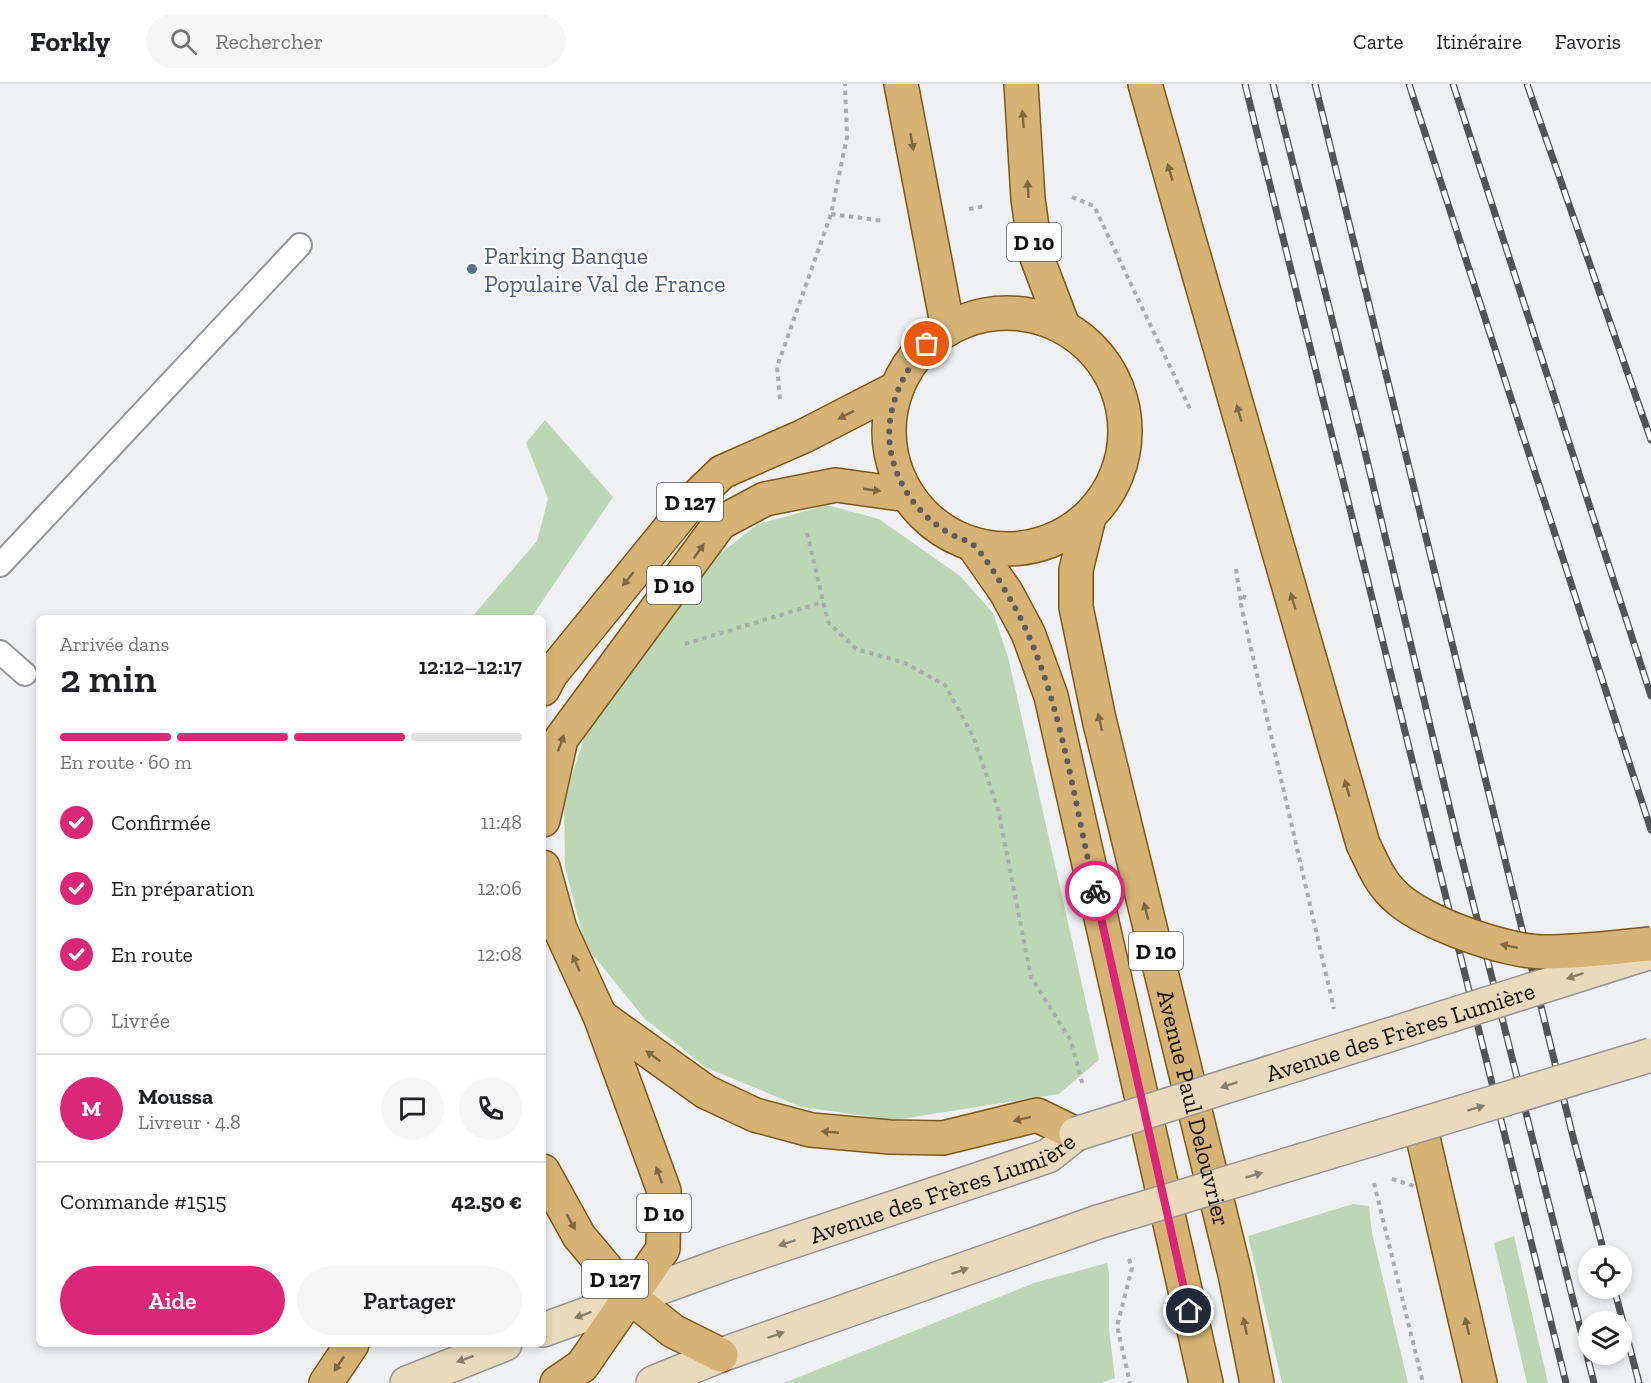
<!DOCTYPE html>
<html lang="fr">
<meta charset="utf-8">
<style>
body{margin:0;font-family:"Zilla Slab",serif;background:#f6f6f6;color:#202124;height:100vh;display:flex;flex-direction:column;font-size:22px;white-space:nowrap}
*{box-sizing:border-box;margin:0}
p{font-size:20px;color:#757577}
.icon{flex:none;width:33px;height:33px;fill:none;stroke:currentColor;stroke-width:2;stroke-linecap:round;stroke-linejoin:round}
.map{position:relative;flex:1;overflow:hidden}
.panel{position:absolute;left:36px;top:531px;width:510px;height:732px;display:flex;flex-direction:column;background:#fff;border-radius:9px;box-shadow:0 3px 9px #0003}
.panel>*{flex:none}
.controls{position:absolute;left:1578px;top:1161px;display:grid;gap:12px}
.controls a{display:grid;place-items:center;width:54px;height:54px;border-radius:50%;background:#fff;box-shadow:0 3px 9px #0003;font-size:30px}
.pin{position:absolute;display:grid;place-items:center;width:51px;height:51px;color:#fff;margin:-26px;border:3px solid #fff;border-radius:50%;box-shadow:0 2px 6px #0007}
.courier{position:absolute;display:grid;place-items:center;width:60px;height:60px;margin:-30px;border:4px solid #db2777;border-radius:50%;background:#fff;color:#222;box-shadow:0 2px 8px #0007}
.headline em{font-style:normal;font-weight:600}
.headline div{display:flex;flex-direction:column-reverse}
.headline{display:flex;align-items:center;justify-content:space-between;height:102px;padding:0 24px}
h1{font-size:39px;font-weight:600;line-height:45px}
.bar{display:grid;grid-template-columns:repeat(4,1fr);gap:9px 6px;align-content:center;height:72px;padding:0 24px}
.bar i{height:8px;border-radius:4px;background:#e0e0e0}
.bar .on{background:#db2777}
.bar p{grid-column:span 4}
.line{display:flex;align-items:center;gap:15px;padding:0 24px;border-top:2px solid #e0e0e0}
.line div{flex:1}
.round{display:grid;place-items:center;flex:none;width:63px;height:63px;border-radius:32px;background:#f6f6f6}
ol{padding:0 24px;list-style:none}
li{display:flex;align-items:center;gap:18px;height:66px}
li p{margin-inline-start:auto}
li .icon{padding:6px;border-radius:50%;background:#db2777;color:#fff;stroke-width:4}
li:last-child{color:#757577}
li i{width:33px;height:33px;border:3px solid #e0e0e0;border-radius:50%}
.button{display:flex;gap:12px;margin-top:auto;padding:12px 24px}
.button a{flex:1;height:69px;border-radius:36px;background:#db2777;color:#fff;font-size:24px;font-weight:600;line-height:69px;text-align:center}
.button a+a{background:#f6f6f6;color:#202124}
header{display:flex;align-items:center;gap:36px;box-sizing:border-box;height:84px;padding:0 30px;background:#fff;border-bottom:2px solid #e0e0e0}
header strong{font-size:28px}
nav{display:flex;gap:33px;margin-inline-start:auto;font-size:21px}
.search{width:420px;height:54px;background:#f6f6f6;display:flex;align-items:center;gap:15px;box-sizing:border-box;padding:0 21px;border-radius:33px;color:#757577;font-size:22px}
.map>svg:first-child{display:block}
</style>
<header>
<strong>Forkly</strong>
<div class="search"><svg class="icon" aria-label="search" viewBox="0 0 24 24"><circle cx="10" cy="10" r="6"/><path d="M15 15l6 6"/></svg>Rechercher</div>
<nav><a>Carte</a><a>Itinéraire</a><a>Favoris</a></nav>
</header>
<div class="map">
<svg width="1651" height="1299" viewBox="0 0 1651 1299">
<rect width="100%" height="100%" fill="#eff0f4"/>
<path fill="#bbd7b5" d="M545 336 613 413 531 534H471L537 457 548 415 526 359Z
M827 421 879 435 960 492 993 529 1008 573 1099 976 1059 1010 895 1036 801 1023 705 983 644 934 585 861 565 783 564 715 587 645 713 475 758 440Z
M1353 1120 1369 1122 1372 1149 1408 1299H1282L1248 1152Z
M1514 1152 1548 1299H1527L1494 1159Z
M1107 1179 1109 1189V1246L1115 1294 1101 1299H784L1034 1199Z"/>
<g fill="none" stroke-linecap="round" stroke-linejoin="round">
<defs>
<path id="lane" d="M0 481 300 161
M0 568 25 590"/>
<g id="secondary">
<path id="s1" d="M543 1246 725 1180 1048 1072 1076 1050"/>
<path d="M407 1299 505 1260"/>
<path d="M653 1299 721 1271 1098 1138"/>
</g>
<g id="primary">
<path d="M901 0 948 245"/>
<path d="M1021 0 1028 115 1036 171 1063 242"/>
<path d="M1145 0 1186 145"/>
<circle cx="1007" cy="347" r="118"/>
<path id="s2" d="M1089 433 1076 486V523L1099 635 1235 1190 1257 1299"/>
<path d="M973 461 1006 508 1028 549 1051 612 1206 1299"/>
<path d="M543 605 551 590 692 417 722 388 804 352 897 304"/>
<path d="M543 736 561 655 720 439 765 415 836 401 908 411"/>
<path d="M543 783 560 845 600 932 664 1107 663 1165 582 1282 557 1299"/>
<path d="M600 932 706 1008 755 1031 811 1046 890 1053 943 1054 1037 1031 1076 1050"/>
<path d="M1420 1041 1480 1299"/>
<path d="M543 1087 579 1152 630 1213 673 1247 721 1271"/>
<path d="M326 1299 352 1260"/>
</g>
</defs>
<use href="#lane" stroke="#95969a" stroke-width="26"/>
<use href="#secondary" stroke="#95969a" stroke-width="36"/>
<use href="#primary" stroke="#7e5816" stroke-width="36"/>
<path stroke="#abacaf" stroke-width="4" stroke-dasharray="4.5 4.5" stroke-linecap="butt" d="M1072 113 1094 122 1191 327
M969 125 985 122
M831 130 884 137
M780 315 777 283 831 130 847 53 845 0
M807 449 828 538 856 565 905 579 945 601 973 652 998 725 1031 893 1071 957 1083 1002
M1236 485 1241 519
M1245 511 1241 521 1334 925
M685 560 823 518
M1374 1099 1423 1299
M1129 1175 1132 1184 1117 1242 1130 1299"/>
<use href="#lane" stroke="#fff" stroke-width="22"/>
<use href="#secondary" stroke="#ead9ba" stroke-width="33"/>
<use href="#primary" stroke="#d6b275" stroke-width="33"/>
<defs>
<path id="rail" d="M1245 0 1566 1299
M1273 0 1361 351 1459 763 1594 1299
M1315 0 1573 1053 1605 1172
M1409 0 1651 746
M1453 0 1651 612
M1527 0 1651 356
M1614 1204 1639 1299"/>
</defs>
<use href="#rail" stroke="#535456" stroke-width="7"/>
<use href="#rail" stroke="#fff" stroke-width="4.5" stroke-dasharray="14" stroke-linecap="butt"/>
<defs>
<g id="secondary-bridge">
<path id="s3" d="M1076 1050 1651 868"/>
<path d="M1098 1138 1651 971"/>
</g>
<path id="primary-bridge" d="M1186 145 1363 760C1372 778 1379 797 1394 811 1420 838 1508 869 1546 868 1581 868 1616 863 1651 860"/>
</defs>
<use href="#secondary-bridge" stroke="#95969a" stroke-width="36" stroke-linecap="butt"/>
<use href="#primary-bridge" stroke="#7e5816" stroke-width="36" stroke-linecap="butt"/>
<path stroke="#abacaf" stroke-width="4" stroke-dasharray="4.5 4.5" stroke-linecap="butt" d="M1392 1095 1414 1102"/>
<use href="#secondary-bridge" stroke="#ead9ba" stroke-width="33"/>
<use href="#primary-bridge" stroke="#d6b275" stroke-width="33"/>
</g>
<defs><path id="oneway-solid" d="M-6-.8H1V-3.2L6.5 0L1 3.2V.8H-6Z" transform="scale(1.5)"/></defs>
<g fill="#7c6948">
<use href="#oneway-solid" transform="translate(1023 35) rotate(-94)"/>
<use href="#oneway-solid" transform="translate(912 58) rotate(80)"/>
<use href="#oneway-solid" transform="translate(1170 88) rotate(-106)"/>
<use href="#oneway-solid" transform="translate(1028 105) rotate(-93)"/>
<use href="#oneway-solid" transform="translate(1239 329) rotate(-106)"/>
<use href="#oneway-solid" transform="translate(846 331) rotate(153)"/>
<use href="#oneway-solid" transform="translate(872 406) rotate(8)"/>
<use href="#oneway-solid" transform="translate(699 467) rotate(-54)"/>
<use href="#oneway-solid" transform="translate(628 495) rotate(129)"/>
<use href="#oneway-solid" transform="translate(1293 517) rotate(-106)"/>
<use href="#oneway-solid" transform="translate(1100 638) rotate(-103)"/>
<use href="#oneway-solid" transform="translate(561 659) rotate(-70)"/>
<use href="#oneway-solid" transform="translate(1347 704) rotate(-106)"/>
<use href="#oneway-solid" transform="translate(1146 827) rotate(-104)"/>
<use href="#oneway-solid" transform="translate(1509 862) rotate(-168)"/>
<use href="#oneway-solid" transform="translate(576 879) rotate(-114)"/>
<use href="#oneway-solid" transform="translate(653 972) rotate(-144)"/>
<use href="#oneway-solid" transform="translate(1022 1035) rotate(166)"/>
<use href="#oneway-solid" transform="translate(830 1048) rotate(-175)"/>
<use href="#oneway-solid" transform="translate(659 1091) rotate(-110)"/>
<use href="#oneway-solid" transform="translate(571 1138) rotate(61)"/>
<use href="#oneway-solid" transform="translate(1245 1242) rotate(-102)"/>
<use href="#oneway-solid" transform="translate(1467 1242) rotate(-103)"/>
<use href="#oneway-solid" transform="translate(339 1280) rotate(124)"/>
</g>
<g fill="#877f6e">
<use href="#oneway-solid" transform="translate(1575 892) rotate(162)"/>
<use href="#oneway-solid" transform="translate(1229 1001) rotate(162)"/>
<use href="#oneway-solid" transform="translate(1476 1024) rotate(-17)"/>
<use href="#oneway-solid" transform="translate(1254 1091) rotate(-17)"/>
<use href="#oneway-solid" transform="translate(787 1159) rotate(162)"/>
<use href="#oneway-solid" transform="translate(960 1187) rotate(-19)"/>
<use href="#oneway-solid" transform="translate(583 1231) rotate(160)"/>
<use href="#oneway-solid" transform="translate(776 1251) rotate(-19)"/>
<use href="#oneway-solid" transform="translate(465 1275) rotate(160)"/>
</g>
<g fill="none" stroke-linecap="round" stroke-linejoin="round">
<path stroke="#5d5e60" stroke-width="6" stroke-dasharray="0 10.8" d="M927 260C899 292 881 335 893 377 901 407 921 432 947 448 955 453 964 455 972 460 982 467 999 496 1006 508 1059 594 1072 710 1095 807"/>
<path stroke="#db2777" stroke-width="8" d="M1095 807 1189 1227"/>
</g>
<circle fill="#5c6f8a" stroke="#fff" stroke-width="2" cx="472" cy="185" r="6"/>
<g text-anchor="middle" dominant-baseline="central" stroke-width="4.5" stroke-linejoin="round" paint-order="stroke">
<g fill="#fff" stroke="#575858" stroke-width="1.5">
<rect x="1007" y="139" width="54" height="38" rx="4.5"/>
<rect x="657" y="399" width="66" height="38" rx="4.5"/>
<rect x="647" y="482" width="54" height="38" rx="4.5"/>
<rect x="1129" y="848" width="54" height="38" rx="4.5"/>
<rect x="637" y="1110" width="54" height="38" rx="4.5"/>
<rect x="582" y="1176" width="66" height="38" rx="4.5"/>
</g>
<g font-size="22" font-weight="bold" fill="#0f1011">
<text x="1034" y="158">D 10</text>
<text x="690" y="418">D 127</text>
<text x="674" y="501">D 10</text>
<text x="1156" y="867">D 10</text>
<text x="664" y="1129">D 10</text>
<text x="615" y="1195">D 127</text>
</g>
<g font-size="24" fill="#4e5e75" stroke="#fff" text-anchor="start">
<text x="484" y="171">Parking Banque<tspan x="484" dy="28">Populaire Val de France</tspan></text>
</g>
<g font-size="24" fill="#0f1011" stroke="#fff">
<text stroke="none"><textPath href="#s3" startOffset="340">Avenue des Frères Lumière</textPath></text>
<text stroke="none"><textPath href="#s2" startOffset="606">Avenue Paul Delouvrier</textPath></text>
<text stroke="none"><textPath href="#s1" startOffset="424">Avenue des Frères Lumière</textPath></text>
</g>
</g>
</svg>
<div class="controls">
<a><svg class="icon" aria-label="locate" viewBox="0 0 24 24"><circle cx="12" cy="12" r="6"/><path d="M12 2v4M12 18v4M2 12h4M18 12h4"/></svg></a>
<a><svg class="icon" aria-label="layers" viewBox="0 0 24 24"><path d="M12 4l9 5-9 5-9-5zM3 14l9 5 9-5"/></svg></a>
</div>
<div class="pin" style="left:927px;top:260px;background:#ea580c"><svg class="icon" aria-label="bag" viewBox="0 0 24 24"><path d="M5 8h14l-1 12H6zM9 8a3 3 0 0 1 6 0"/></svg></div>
<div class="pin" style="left:1189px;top:1227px;background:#1f2937"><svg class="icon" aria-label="home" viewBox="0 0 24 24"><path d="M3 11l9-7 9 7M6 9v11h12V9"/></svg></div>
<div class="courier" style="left:1095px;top:807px"><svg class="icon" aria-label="bike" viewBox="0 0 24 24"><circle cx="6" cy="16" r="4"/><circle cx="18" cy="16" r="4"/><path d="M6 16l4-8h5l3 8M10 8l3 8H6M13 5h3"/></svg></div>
<section class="panel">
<div class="headline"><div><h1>2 min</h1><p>Arrivée dans</p></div><em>12:12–12:17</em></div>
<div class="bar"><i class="on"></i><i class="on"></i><i class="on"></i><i></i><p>En route · 60 m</p></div>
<ol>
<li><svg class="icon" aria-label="check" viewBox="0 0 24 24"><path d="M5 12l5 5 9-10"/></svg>Confirmée<p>11:48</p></li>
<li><svg class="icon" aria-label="check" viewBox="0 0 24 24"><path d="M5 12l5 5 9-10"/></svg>En préparation<p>12:06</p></li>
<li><svg class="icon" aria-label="check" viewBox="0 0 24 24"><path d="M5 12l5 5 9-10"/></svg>En route<p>12:08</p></li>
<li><i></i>Livrée</li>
</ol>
<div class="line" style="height:108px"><b class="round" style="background:#db2777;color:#fff">M</b><div><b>Moussa</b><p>Livreur · 4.8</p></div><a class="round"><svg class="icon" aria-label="chat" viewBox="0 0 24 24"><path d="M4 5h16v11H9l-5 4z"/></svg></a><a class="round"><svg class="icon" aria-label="phone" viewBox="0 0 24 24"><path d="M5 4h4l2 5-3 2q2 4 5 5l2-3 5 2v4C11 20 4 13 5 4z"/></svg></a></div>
<div class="line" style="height:78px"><div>Commande #1515</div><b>42.50 €</b></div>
<div class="button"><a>Aide</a><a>Partager</a></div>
</section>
</div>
